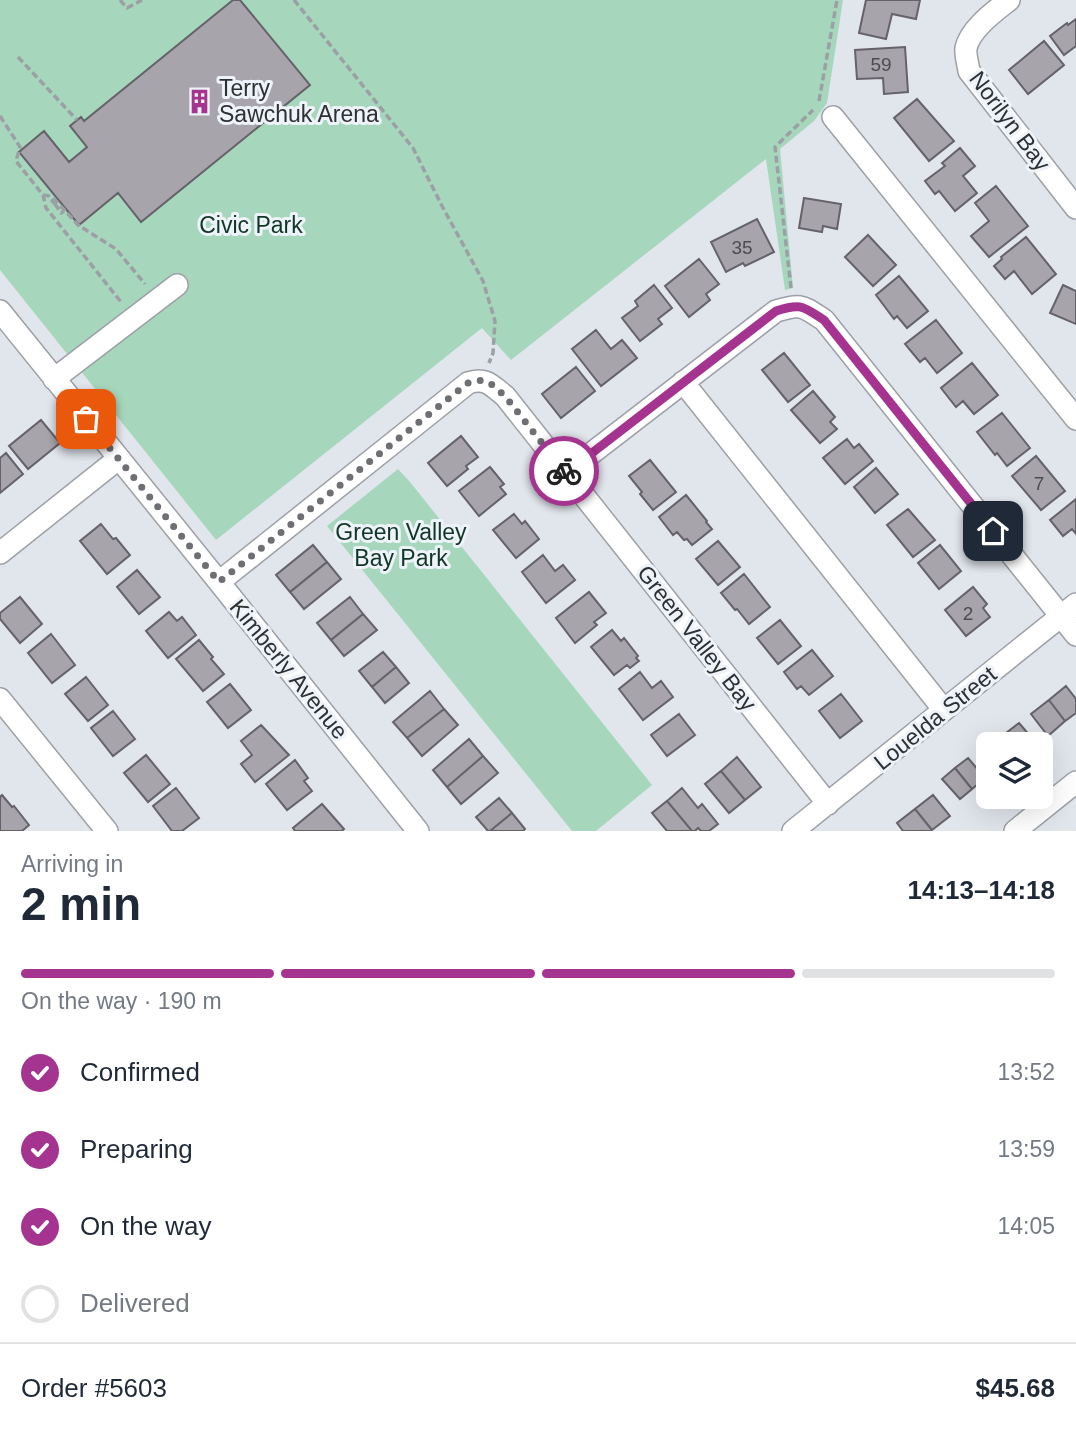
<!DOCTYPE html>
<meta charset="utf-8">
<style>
body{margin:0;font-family:Helvetica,sans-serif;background:#f6f6f7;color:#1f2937;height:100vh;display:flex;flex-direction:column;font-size:26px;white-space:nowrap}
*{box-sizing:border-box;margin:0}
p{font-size:23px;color:#747a83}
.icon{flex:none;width:38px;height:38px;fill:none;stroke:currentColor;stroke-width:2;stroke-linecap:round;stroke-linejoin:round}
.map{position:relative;height:831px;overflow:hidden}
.details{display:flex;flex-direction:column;background:#fff;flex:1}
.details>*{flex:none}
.buttons{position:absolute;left:976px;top:732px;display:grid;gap:14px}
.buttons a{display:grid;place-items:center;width:77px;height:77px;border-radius:10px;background:#fff;box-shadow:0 7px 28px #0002;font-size:35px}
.pin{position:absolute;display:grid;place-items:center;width:60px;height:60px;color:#fff;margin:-30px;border-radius:14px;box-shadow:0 4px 10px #0006}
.courier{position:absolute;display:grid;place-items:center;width:70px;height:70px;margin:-35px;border:5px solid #a53490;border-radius:50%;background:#fff;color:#222;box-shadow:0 2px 9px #0007}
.headline em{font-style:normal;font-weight:600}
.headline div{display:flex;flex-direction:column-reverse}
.headline{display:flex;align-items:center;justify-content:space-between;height:119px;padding:0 21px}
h1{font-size:46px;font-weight:600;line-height:52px}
.bar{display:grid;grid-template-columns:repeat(4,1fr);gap:10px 7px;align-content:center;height:84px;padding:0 21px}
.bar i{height:9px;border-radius:5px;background:#e0e1e3}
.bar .selected{background:#a53490}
.bar p{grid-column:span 4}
.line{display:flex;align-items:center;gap:18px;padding:0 21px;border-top:2px solid #e0e1e3}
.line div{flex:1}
ol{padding:0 21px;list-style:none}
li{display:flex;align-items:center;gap:21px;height:77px}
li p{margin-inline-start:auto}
li .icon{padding:7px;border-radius:50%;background:#a53490;color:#fff;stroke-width:4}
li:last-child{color:#747a83}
li i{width:38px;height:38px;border:4px solid #e0e1e3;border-radius:50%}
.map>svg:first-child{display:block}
</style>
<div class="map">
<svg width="1076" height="831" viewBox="0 0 1076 831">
<rect width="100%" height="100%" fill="#e1e5ec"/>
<path fill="#a6d7bd" d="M0 0H843L827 103 814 121 780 149 793 288 785 290 766 159 511 360 482 328 216 540 0 270Z
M398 469 410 482 652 785 596 831H572L327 526Z"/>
<path fill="#a7a4ab" stroke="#656369" stroke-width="2" d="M233 0H240L310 85 141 222 118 193 79 225 19 152 44 131 69 162 87 147 70 126 81 117 84 121Z
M866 0H920L916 19 892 14 886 39 859 33Z
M1076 19V46L1064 55 1050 36 1067 23 1068 25Z
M1044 41 1064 65 1028 94 1009 70Z
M905 47 908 92 884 94 883 78 857 79 855 50Z
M917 99 954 141 929 161 894 118Z
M960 148 975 166 963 176 977 193 955 211 939 191 935 194 925 181 945 166 942 163Z
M996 186 1028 226 989 257 971 236 989 221 975 203Z
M804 198 841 204 837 229 823 226 822 232 799 228Z
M757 219 774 252 745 266 743 263 726 272 711 242Z
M868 235 896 265 873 286 845 257Z
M1026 237 1056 274 1032 294 1014 271 1005 279 994 266 1002 259 1001 257Z
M699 259 719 284 706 294 710 300 689 317 665 286Z
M899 276 928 311 907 328 897 316 894 319 876 295Z
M654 285 672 308 658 319 662 324 640 341 622 318 638 306 635 301Z
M1063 285 1076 291V324L1050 313Z
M936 320 962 353 937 373 925 358 920 362 905 344Z
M596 330 611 349 622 340 637 358 601 386 572 349Z
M784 353 810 385 788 402 762 370Z
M972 363 998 395 974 414 963 401 956 407 941 388Z
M576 367 595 391 561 418 542 394Z
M813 391 835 417 830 422 837 429 820 443 791 410Z
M1002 413 1030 448 1007 466 997 453 995 455 977 432Z
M41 420 60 443 28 469 9 446Z
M461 436 478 457 466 466 468 469 447 486 428 463Z
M847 439 854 448 859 444 873 461 845 484 823 458Z
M6 453 23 474 0 493V458Z
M1036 456 1065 491 1041 510 1012 476Z
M650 460 676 492 653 510 640 494 642 492 629 476Z
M490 467 504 484 500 487 506 494 479 516 459 491Z
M876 468 898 494 875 513 854 487Z
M686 495 707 521 706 522 712 529 692 545 687 539 684 540 677 532 673 535 659 517Z
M1076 499V534L1072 529 1063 536 1050 520Z
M908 509 935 540 913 557 887 525Z
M514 514 522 524 525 521 539 539 516 558 493 530Z
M101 524 113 539 116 538 130 555 107 574 80 541Z
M718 541 740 567 718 585 696 559Z
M313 545 327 562 290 592 276 575Z
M940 545 961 571 939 589 918 563Z
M543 555 555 571 563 565 575 580 546 603 522 572Z
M327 562 341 579 304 609 290 592Z
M137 570 160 597 139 614 117 587Z
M744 574 770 607 749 624 737 609 735 610 721 593Z
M973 587 987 604 983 608 990 617 966 636 945 610Z
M589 592 606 613 594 622 597 625 575 643 556 618Z
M20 597 42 624 20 643 0 619V613Z
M350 597 363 614 331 640 317 623Z
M169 612 177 621 182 617 196 635 168 658 146 631Z
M363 614 377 630 344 656 331 640Z
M780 620 801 646 778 664 757 638Z
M612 630 621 641 624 638 638 656 636 658 639 661 630 668 627 665 614 675 591 647Z
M51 634 75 665 52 683 28 653Z
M199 640 213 657 211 659 224 674 203 691 176 659Z
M812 650 833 676 809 695 801 686 797 689 784 672Z
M383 652 396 667 372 687 359 671Z
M396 667 409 683 385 703 372 687Z
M640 672 652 688 661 681 673 697 643 720 619 689Z
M86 677 108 705 88 721 65 694Z
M230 684 251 710 228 728 207 702Z
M1066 686 1076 699V713L1065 721 1049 700Z
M430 691 444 709 407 738 393 722Z
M841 694 862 721 840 738 819 711Z
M1049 700 1065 721 1048 736 1031 714Z
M444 709 458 725 422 756 407 738Z
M113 711 135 739 113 756 91 728Z
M679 714 695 735 667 756 651 735Z
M1019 723 1037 744H1007L1001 737Z
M261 725 289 755 255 782 241 764 252 755 241 741Z
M469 739 483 756 447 787 433 770Z
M146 755 170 784 148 802 124 773Z
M483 756 498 773 461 804 447 787Z
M737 757 761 787 745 800 721 771Z
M968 758 985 778 972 789 955 768Z
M295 760 308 778 304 781 312 791 287 810 266 784Z
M955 768 972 789 960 799 942 779Z
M721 771 745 800 729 813 705 784Z
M176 788 199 818 182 831H172L153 806Z
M682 788 698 808 702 804 718 824 709 831H701L698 828 695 831H692L667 801Z
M2 795 12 807 14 806 29 825 22 831H0V797Z
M933 795 950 816 932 830 915 809Z
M499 798 512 813 490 831H488L476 817Z
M667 801 692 831H667L652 813Z
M322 804 344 829 342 831H295L293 828Z
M915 809 932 830 931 831H903L897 823Z
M512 813 525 829 523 831H490Z"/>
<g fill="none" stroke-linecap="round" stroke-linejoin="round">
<defs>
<path id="minor" d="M1009 0C995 11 970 29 966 48 965 54 968 64 969 71L1076 208
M833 117 1076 419
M0 311 219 582 418 831
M54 379 177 285
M683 382 944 710
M566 473 776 311C802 303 802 306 824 320L1076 635
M0 553 118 459
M219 582 468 383C486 377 491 385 505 396L828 804
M0 699 107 831
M793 831 1076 604
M1015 831 1076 782"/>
</defs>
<use href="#minor" stroke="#9da0a7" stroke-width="24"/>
<path stroke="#9c9fa4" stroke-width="3.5" stroke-dasharray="7 3.5" stroke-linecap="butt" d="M120 0 127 8 142 0
M294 0 413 148 442 206 483 281 495 321 493 353 489 363
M18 57 77 120
M819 101 837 0
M0 116 20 147 16 161 43 195 46 208 121 302
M43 195 49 196 57 202 78 225 116 249 145 284
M55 204 61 213 64 211
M791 288 775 147 813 110"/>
<use href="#minor" stroke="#fff" stroke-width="21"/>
<path stroke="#9c9fa4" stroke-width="3.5" stroke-dasharray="7 3.5" stroke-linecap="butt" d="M55 204 52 201 57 197"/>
</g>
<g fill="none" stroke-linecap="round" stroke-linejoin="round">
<path stroke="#6d6f73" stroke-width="7" stroke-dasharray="0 12.6" d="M86 419 219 582 468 383 478 380 489 382 505 396 564 471"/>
<path stroke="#a53490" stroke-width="9" d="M564 471 566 473 776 311C801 303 802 306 824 320L993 531"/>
</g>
<defs>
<symbol id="building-bare" viewBox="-9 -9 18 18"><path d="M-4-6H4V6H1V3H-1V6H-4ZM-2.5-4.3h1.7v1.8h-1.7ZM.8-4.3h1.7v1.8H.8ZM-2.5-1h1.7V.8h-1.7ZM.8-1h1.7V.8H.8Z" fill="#a53490" stroke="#eef2f9" stroke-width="2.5" paint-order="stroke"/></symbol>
</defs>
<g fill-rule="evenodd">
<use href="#building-bare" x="182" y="84" width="35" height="35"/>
</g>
<g text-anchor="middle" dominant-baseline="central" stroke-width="6" stroke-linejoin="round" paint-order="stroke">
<g font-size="19" fill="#4c4d50">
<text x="881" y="64">59</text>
<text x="742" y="247">35</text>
<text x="1039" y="483">7</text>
<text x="968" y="613">2</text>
</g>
<g font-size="23" fill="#2e3032" stroke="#eef2f9" text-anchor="start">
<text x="219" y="88">Terry<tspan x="219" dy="26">Sawchuk Arena</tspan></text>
</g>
<g font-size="23" fill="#2e3032" stroke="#eef2f9">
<text transform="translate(1010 121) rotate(53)">Norilyn Bay</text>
<text transform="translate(697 638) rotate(52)">Green Valley Bay</text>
<text transform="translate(289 669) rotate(51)">Kimberly Avenue</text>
<text transform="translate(935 718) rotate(-39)">Louelda Street</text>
</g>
<g font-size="23" fill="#103625" stroke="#eef2f9">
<text x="251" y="225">Civic Park</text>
<text x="401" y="532">Green Valley<tspan x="401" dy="26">Bay Park</tspan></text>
</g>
</g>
</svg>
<div class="buttons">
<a><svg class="icon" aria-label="layers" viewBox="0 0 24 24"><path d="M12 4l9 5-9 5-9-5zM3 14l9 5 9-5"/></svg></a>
</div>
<div class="pin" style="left:86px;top:419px;background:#ea580c"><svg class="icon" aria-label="bag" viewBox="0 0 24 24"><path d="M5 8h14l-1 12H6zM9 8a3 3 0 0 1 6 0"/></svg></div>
<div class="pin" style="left:993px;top:531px;background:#1f2937"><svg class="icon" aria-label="home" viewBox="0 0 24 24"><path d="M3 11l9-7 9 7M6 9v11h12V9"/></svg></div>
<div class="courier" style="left:564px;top:471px"><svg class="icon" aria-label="bike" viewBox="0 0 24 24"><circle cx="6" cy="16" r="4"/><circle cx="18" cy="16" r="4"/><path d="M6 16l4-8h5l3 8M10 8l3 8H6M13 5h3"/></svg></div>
</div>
<section class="details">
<div class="headline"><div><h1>2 min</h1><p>Arriving in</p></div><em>14:13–14:18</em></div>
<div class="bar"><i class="selected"></i><i class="selected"></i><i class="selected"></i><i></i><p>On the way · 190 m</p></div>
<ol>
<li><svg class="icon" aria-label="check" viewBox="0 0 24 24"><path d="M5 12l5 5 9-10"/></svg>Confirmed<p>13:52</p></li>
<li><svg class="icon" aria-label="check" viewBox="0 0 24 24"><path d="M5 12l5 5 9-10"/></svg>Preparing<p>13:59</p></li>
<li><svg class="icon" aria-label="check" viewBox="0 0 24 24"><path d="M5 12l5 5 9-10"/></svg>On the way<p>14:05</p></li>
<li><i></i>Delivered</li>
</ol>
<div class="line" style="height:91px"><div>Order #5603</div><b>$45.68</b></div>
</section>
